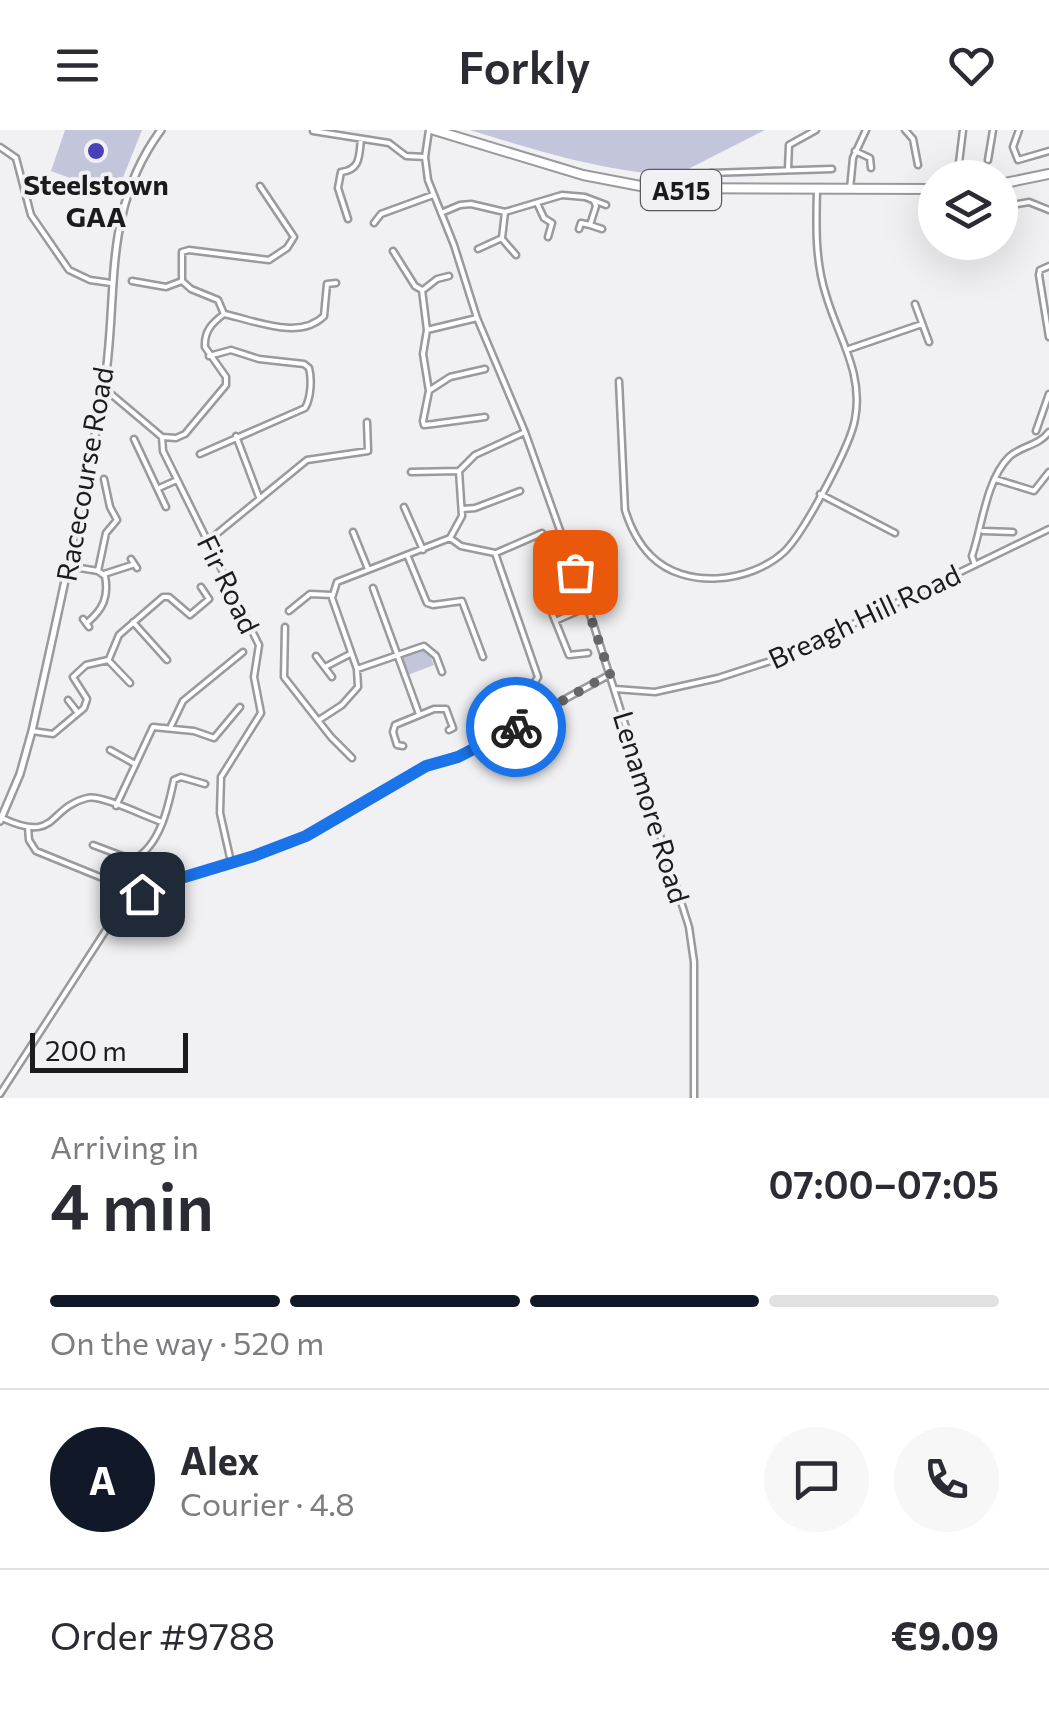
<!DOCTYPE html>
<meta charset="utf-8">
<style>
body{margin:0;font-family:Commissioner,sans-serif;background:#f7f7f7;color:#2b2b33;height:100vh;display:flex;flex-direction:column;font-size:38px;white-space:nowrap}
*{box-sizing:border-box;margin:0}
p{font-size:32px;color:#7c7c81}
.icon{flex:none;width:55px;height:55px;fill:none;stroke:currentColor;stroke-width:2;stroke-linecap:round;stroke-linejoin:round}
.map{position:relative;height:968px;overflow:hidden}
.details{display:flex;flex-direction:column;background:#fff;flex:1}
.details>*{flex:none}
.fabs{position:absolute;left:918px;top:30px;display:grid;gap:20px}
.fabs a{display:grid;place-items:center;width:100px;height:100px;border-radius:50%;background:#fff;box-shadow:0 10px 40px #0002;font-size:50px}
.scale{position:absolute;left:30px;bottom:25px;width:158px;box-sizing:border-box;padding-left:10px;border:5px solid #1b1b1c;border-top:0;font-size:28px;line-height:35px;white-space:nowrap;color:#1b1b1c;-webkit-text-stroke:8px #f1f1f4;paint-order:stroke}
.pin{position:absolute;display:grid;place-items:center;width:85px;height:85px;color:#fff;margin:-42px;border-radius:20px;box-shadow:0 5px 15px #0006}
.courier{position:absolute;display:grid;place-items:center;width:100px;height:100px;margin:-50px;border:8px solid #1a73e8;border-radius:50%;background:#fff;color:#222;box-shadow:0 2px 12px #0007}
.overview em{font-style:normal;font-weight:600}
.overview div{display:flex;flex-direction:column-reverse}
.overview{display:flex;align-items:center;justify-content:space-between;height:170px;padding:0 50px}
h1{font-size:65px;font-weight:600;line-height:75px}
.bar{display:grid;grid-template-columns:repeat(4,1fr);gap:15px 10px;align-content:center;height:120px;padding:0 50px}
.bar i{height:12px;border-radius:8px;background:#e1e1e2}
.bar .active{background:#111827}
.bar p{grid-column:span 4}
.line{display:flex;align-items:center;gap:25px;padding:0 50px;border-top:2px solid #e1e1e2}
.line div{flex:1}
.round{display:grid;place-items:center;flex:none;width:105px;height:105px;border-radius:52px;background:#f7f7f7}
header{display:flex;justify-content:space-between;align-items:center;height:130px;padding:0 50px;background:#fff;font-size:45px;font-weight:600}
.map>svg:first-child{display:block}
</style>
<header><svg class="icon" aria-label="menu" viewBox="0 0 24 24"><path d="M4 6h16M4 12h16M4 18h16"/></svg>Forkly<svg class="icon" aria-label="heart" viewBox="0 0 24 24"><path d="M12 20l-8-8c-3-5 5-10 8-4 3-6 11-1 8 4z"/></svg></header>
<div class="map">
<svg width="1049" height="968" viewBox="0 0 1049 968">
<rect width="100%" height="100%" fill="#f1f1f4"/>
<path fill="#c3c6da" d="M65 0H142L116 65 51 41Z
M470 0H765L690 38 692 47C614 44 543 23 470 0Z
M421 520 429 523 434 535 408 545 402 528Z"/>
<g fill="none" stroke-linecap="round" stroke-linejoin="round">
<defs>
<path id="minor" d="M429 0 425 27 428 50 454 115 477 188 525 302 594 496 689 797 694 832V968
M905 0 913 9 918 35
M1019 0 1013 17 1018 30 1049 21
M313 1 389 13 406 26 425 27
M0 17 16 28 31 85 69 140 90 150 111 153
M855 21 870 28 871 38
M988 30 993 0
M959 33 963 0
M788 39 789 15 816 0
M710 43 832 39
M850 59 853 28 866 0
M537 73 544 88 552 93 548 107
M1000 77 1029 72 1049 80
M927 78H935
M441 83 460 75 471 74 505 82 562 65 585 67 606 75
M348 89 338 58 341 42C361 40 359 25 361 9
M374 93 381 84 433 65
M590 95 602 99
M579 99 581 93 590 95 596 76 594 71
M503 110 516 125
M478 119 502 108 505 82
M393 121 415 156 422 160 427 200
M1049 136 1040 140 1039 145 1049 207
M132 151 166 157 182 151
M423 160 437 149 449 146
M915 174 929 212
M224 184 218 170 191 159 182 151V122L189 120 269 130 287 118 294 107 260 56
M477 188 427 200 423 224 429 261 423 291 424 295 433 294 485 287
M849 219 922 194
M619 251 625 380C630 396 639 414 651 426 685 460 750 453 784 422 803 404 851 315 855 289 864 243 838 207 826 165 815 131 816 95 817 60
M105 259 162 307
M430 260 450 247 485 239
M1036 301 1049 264
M236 306 259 367
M162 307 163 321 259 515 254 547 261 583 221 647 220 683 231 732
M162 307 176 308 185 304 226 255V247L205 217C204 201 212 193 224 184 254 190 299 211 324 186L327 154 336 153
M134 309 166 377
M200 324 305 278C311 268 312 249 309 238L304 234 259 229 231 220 209 226
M411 342 459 341
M995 349 1034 361 1049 342
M159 358 177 350
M820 364 895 403
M404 377 423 420
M463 379 475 378 520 361
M983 401 1013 402
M353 402 368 439
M450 408 461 416 495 423 538 547C531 561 512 567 497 570
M208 411 307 330 368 321 367 292
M496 423 542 403
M408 427 427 473 433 475 462 471 483 527
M131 429 137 438
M975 435 972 426C982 397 986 350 1009 327 1022 315 1037 317 1049 302
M68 436 98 441 105 446C109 467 103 479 88 492
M98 441 106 403 117 390 110 377 104 349
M104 444 132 435
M563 445 545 452 542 458 569 525 588 523
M373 458 419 584
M289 481 310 464 332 465
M83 489 89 497
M555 491 587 477
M133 492 167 530
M285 497 284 547 331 607 352 628
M316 526 332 547
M109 529 119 505 163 467H169L190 485 209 469 201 457
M325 537 350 524
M357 539 424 516 436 526 442 542
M615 559 655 562 718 548 789 525 1049 399
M68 570 78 583
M319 590 342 575 358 557 357 539 332 468 337 452 450 408 462 386 459 341 475 325 525 302
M171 596 183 571 243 522
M32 601 53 604 84 578 87 569 73 547 86 535 108 530 130 553
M403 616 397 615 393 602 395 595 434 579H446L453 598 449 600
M110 620 135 634
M116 676 153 597 194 601 214 608 240 577
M2 688C58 714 47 678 87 668 101 664 146 687 162 692
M28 697 29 710 36 721 142 764
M93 715 133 730C160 716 168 678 174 650L181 647 205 654
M0 964 115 786 142 764 168 752 255 726 306 705 426 636 468 622 609 545"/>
<path id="tertiary" d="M0 691 20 644 32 601C57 489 82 377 103 264 120 169 99 84 161 0"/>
<path id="trunk" d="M434 0 583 45 651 58 935 59
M1000 54 1049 44"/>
</defs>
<use href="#minor" stroke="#999a9d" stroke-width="9"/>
<use href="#tertiary" stroke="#999a9d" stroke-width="10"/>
<use href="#trunk" stroke="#999a9d" stroke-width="12"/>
<use href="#minor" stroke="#fff" stroke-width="4"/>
<use href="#tertiary" stroke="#fff" stroke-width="5"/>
<use href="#trunk" stroke="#fff" stroke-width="8"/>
</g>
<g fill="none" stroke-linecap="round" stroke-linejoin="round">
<path stroke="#666668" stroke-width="10" stroke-dasharray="0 18" d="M516 597 610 544 575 442"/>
<path stroke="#1a73e8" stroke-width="12" d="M142 764 168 752 254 726 306 706 426 636 458 627 516 597"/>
</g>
<circle fill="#4a41b8" stroke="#f1f1f4" stroke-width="4" cx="96" cy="21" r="10"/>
<g text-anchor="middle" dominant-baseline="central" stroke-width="8" stroke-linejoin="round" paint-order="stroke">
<rect fill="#f1f1f4" stroke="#5b5b5d" stroke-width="2.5" x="641" y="40" width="80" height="40" rx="8"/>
<g font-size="25" font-weight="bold" fill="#1b1b1c">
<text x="681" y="60">A515</text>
</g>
<g font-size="28" font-weight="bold" fill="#1b1b1c" stroke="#f1f1f4">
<text x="96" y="54">Steelstown<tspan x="96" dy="32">GAA</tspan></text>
</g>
<g font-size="28" fill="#1b1b1c" stroke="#f1f1f4">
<text transform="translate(84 344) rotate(-80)">Racecourse Road</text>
<text transform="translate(229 454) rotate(64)">Fir Road</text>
<text transform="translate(864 486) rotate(-25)">Breagh Hill Road</text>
<text transform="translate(652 677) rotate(73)">Lenamore Road</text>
</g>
</g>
</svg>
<div class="fabs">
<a><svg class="icon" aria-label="layers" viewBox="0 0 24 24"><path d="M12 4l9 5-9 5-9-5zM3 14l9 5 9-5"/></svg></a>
</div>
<div class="scale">200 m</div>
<div class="pin" style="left:575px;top:442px;background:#ea580c"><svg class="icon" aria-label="bag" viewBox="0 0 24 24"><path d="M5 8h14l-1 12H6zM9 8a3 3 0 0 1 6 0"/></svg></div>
<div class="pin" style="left:142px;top:764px;background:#1f2937"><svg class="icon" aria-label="home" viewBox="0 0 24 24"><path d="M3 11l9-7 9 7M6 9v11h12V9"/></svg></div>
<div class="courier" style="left:516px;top:597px"><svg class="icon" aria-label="bike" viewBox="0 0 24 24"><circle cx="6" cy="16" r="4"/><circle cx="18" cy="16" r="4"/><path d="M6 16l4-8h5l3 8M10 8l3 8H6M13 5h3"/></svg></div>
</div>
<section class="details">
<div class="overview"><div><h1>4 min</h1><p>Arriving in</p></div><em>07:00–07:05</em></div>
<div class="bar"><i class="active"></i><i class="active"></i><i class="active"></i><i></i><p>On the way · 520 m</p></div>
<div class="line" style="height:180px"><b class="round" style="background:#111827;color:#fff">A</b><div><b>Alex</b><p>Courier · 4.8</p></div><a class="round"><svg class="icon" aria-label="chat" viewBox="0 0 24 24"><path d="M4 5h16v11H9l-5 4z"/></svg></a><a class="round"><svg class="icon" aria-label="phone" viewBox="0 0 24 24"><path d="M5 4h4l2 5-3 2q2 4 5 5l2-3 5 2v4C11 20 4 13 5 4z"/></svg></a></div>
<div class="line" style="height:130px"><div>Order #9788</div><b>€9.09</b></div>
</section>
